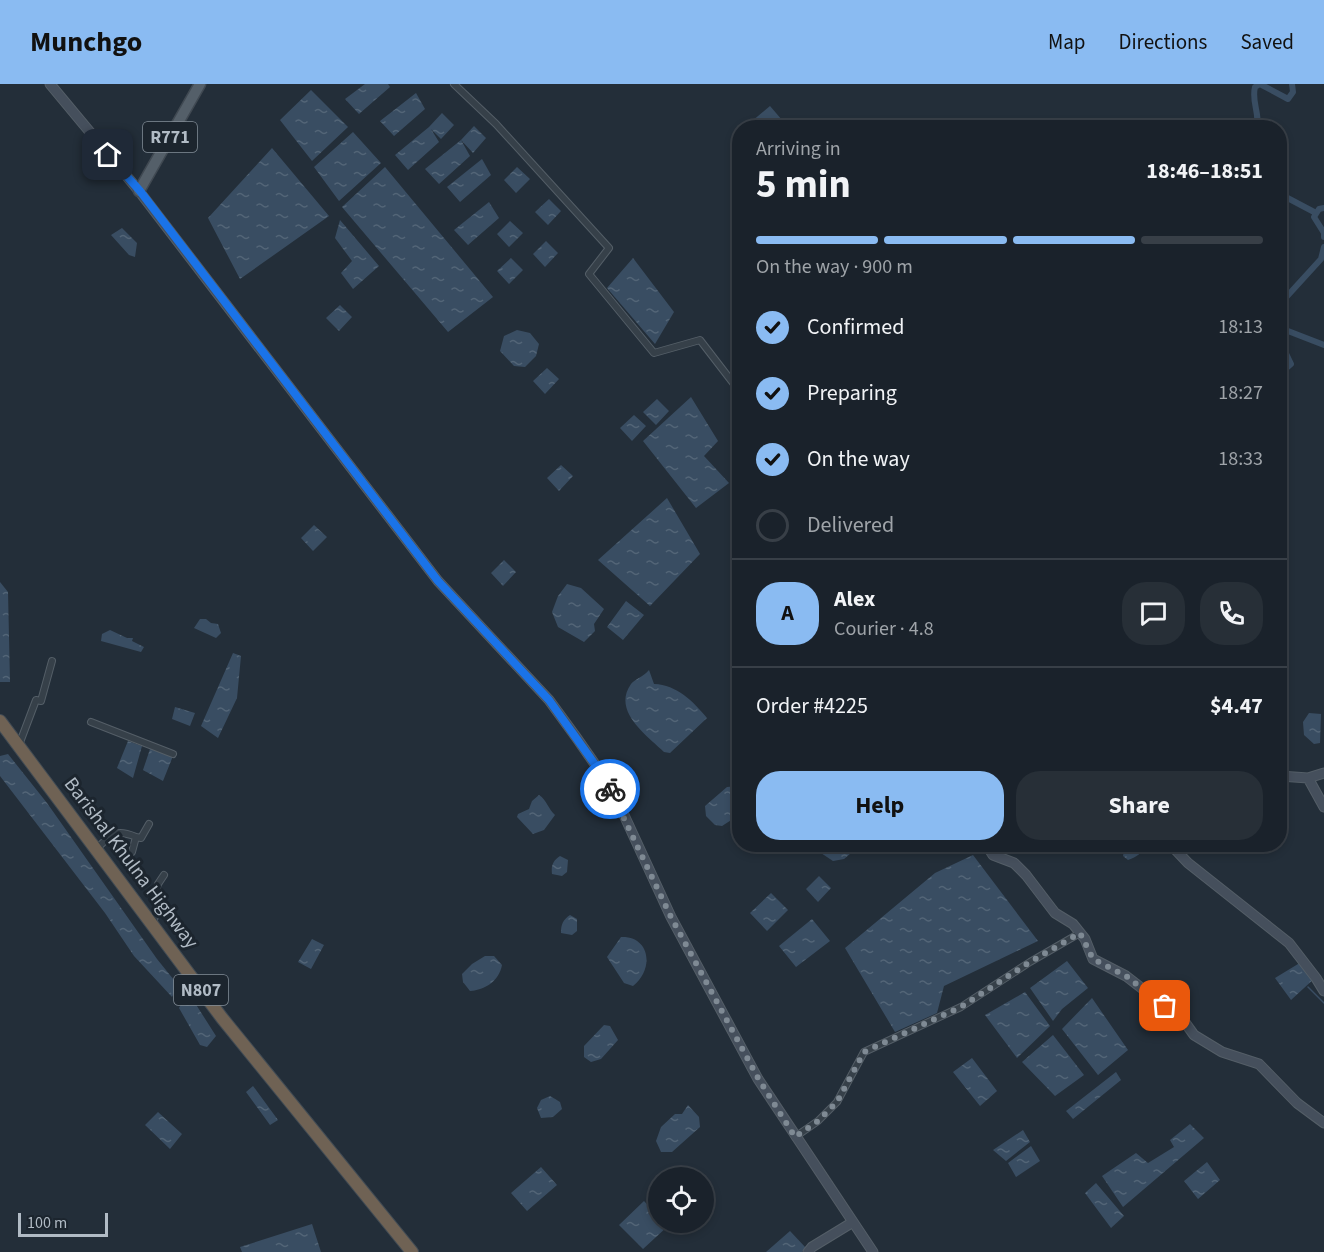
<!DOCTYPE html>
<meta charset="utf-8">
<style>
body{margin:0;font-family:"Source Sans 3",sans-serif;background:#272f37;color:#f1f3f6;height:100vh;display:flex;flex-direction:column;font-size:22px;white-space:nowrap}
*{box-sizing:border-box;margin:0}
p{font-size:20px;color:#9fa4a9}
.icon{flex:none;width:33px;height:33px;fill:none;stroke:currentColor;stroke-width:2;stroke-linecap:round;stroke-linejoin:round}
.map{position:relative;flex:1;overflow:hidden}
.panel{position:absolute;left:732px;top:36px;width:555px;height:732px;display:flex;flex-direction:column;background:#1a222b;border-radius:24px;box-shadow:0 3px 9px #0003,0 0 0 2px #383f47}
.panel>*{flex:none}
.tools{position:absolute;left:648px;top:1083px;display:grid;gap:12px}
.tools a{display:grid;place-items:center;width:66px;height:66px;border-radius:50%;background:#1a222b;box-shadow:0 3px 9px #0003,0 0 0 2px #383f47;font-size:30px}
.scale{position:absolute;left:18px;bottom:15px;width:90px;box-sizing:border-box;padding-left:6px;border:3px solid #b1bbc5;border-top:0;font-size:16px;line-height:21px;white-space:nowrap;color:#b1bbc5;-webkit-text-stroke:4px #1c252e;paint-order:stroke}
.pin{position:absolute;display:grid;place-items:center;width:51px;height:51px;color:#fff;margin:-26px;border-radius:12px;box-shadow:0 3px 9px #0006}
.courier{position:absolute;display:grid;place-items:center;width:60px;height:60px;margin:-30px;border:4px solid #1a73e8;border-radius:50%;background:#fff;color:#222;box-shadow:0 2px 8px #0007}
.headline em{font-style:normal;font-weight:700}
.headline div{display:flex;flex-direction:column-reverse}
.headline{display:flex;align-items:center;justify-content:space-between;height:102px;padding:0 24px}
h1{font-size:39px;font-weight:700;line-height:45px}
.bar{display:grid;grid-template-columns:repeat(4,1fr);gap:9px 6px;align-content:center;height:72px;padding:0 24px}
.bar i{height:8px;border-radius:4px;background:#383f47}
.bar .active{background:#8abbf2}
.bar p{grid-column:span 4}
.line{display:flex;align-items:center;gap:15px;padding:0 24px;border-top:2px solid #383f47}
.line div{flex:1}
.round{display:grid;place-items:center;flex:none;width:63px;height:63px;border-radius:24px;background:#272f37}
ol{padding:0 24px;list-style:none}
li{display:flex;align-items:center;gap:18px;height:66px}
li p{margin-inline-start:auto}
li .icon{padding:6px;border-radius:50%;background:#8abbf2;color:#111;stroke-width:4}
li:last-child{color:#9fa4a9}
li i{width:33px;height:33px;border:3px solid #383f47;border-radius:50%}
.action{display:flex;gap:12px;margin-top:auto;padding:12px 24px}
.action a{flex:1;height:69px;border-radius:24px;background:#8abbf2;color:#111;font-size:24px;font-weight:700;line-height:69px;text-align:center}
.action a+a{background:#272f37;color:#f1f3f6}
header{display:flex;align-items:center;gap:36px;box-sizing:border-box;height:84px;padding:0 30px;background:#8abbf2;color:#111}
header strong{font-size:28px}
nav{display:flex;gap:33px;margin-inline-start:auto;font-size:21px}
.map>svg:first-child{display:block}
</style>
<header>
<strong>Munchgo</strong>
<nav><a>Map</a><a>Directions</a><a>Saved</a></nav>
</header>
<div class="map">
<svg width="1324" height="1168" viewBox="0 0 1324 1168">
<defs>
<pattern id="water-ripples" width="26" height="14" patternUnits="userSpaceOnUse" patternTransform="scale(1.5)"><rect width="26" height="14" fill="#394d62"/><path d="M2 4q2-2 4 0t4 0M15 11q2-2 4 0t4 0" fill="none" stroke="#536577"/></pattern>
</defs>
<rect width="100%" height="100%" fill="#232e39"/>
<path fill="url(#water-ripples)" d="M365 0H388L390 3 359 30 345 15Z
M311 6 348 43 312 77 280 36Z
M416 9 425 25 394 52 380 37Z
M770 22 782 36 772 43H745Z
M442 29 454 41 441 55 431 45 439 58 408 86 395 71 429 43Z
M474 42 486 54 473 69 461 56 470 72 439 100 425 85 461 56Z
M353 48 381 79 339 117 314 83Z
M272 64 329 132 240 195 208 134Z
M482 75 491 91 460 118 447 103Z
M385 83 493 213 448 248 342 123Z
M517 83 530 95 516 109 504 96Z
M549 115 561 127 548 141 535 128Z
M489 118 499 134 468 161 454 146Z
M340 136 379 182 353 205 341 189 352 177 335 154Z
M510 137 523 149 509 163 497 150Z
M122 144 137 159 135 173 129 171 111 151Z
M546 157 558 169 545 183 533 170Z
M511 174 523 186 509 200 497 187Z
M633 174 674 228 655 260 607 204Z
M340 221 352 233 339 247 326 234Z
M517 246 530 249 539 260 536 272 525 283 514 282 500 267 504 252Z
M547 284 559 295 545 310 533 297Z
M691 313 718 357 704 372 729 399 696 424 643 357Z
M657 315 669 327 656 341 643 328Z
M634 331 646 342 632 357 620 344Z
M561 381 573 392 559 407 547 394Z
M667 414 700 470 650 522 598 476Z
M314 441 327 453 313 467 301 454Z
M504 476 516 488 503 502 491 489Z
M0 498 8 508 10 598H0Z
M567 500 581 504 604 525 594 540 595 547 584 558 558 543 552 528 558 512Z
M626 517 644 531 623 556 607 543Z
M200 535H206L211 539 218 540 221 549 216 554 194 544Z
M110 546 127 554H133L132 557 144 563 141 568 101 557 102 550Z
M233 569 241 572 237 614 218 654 201 642Z
M649 586 654 600C677 601 693 617 707 634L670 669 664 668C646 651 612 627 631 600 635 595 643 593 649 586Z
M175 623 195 629 190 642 172 635Z
M1309 629 1321 630 1320 659 1314 660 1304 651 1303 638Z
M128 657 142 662 133 694 117 684Z
M150 665 173 672 163 697 143 686Z
M8 670 47 719 157 875 178 901 172 913 134 872 105 829 0 692V672Z
M739 702V731L722 742 715 741 706 732 705 722 727 703Z
M539 711C547 716 548 725 555 731L544 746 533 750 517 733 518 730 529 725 532 717Z
M815 761H850L851 769 844 775 833 777 815 765Z
M1125 761V760L1145 761C1142 769 1137 773 1128 776L1123 772Z
M973 771 1038 857 944 902 937 929 895 948 845 864 935 789Z
M560 772 568 776 567 788 562 792 552 790C551 781 553 777 560 772Z
M819 792 831 804 818 818 806 805Z
M771 809 788 826 767 847 750 829Z
M570 831 577 835V847L572 851 561 849C561 840 563 836 570 831Z
M812 835 830 857 796 883 779 862Z
M621 853C651 852 654 886 633 902L624 899 607 873Z
M312 855 324 861 311 885 298 878Z
M485 872H494L502 881C499 897 485 906 470 907L463 898 462 890 472 880Z
M1067 877 1088 904 1062 925 1053 937 1030 904Z
M1303 877 1316 893 1291 916 1275 894Z
M188 908 216 952 207 963 200 961 179 924Z
M1025 908 1050 942 1017 974 985 931Z
M1092 914 1128 966 1098 991 1062 945Z
M604 941 610 942 618 956 601 975 591 978 584 973V962Z
M1053 951 1084 991 1055 1012 1022 978Z
M972 974 997 1007 980 1022 953 988Z
M1116 988 1121 996 1073 1035 1066 1027Z
M253 1002 278 1036 270 1041 246 1008Z
M550 1012 560 1018 562 1025 553 1033 541 1034 537 1024 541 1016Z
M688 1021 699 1033 700 1043 672 1068H661L656 1057 661 1043 675 1030H682Z
M158 1028 182 1050 170 1065 145 1041Z
M1190 1040 1204 1054 1123 1123 1102 1092 1136 1069 1148 1079 1174 1063 1170 1056Z
M1023 1046 1030 1058 1006 1077 993 1066Z
M1031 1062 1040 1077 1016 1093 1008 1079Z
M1207 1078 1220 1096 1198 1115 1184 1097Z
M541 1083 557 1101 527 1127 511 1109Z
M1096 1099 1124 1132 1111 1144 1085 1109Z
M644 1117 658 1132V1138L664 1139 668 1142 643 1165 619 1141Z
M312 1140 321 1168H242L240 1163Z
M790 1147 806 1164 802 1168H766Z"/>
<g fill="none" stroke-linecap="round" stroke-linejoin="round">
<path stroke="#394d62" stroke-width="1.5" d="M1308 903 1324 919"/>
<path stroke="#394d62" stroke-width="6" d="M1256 44C1261 31 1251 18 1255 3L1260 0 1288 15 1293 8 1292 0
M1280 110 1316 129
M1324 124 1319 125 1314 133 1324 149V153
M1280 220 1321 175 1324 163
M1288 247 1324 261
M1280 257 1291 280 1283 287 1280 286"/>
<defs>
<path id="street" d="M454 0 496 40 609 164 589 190 654 269 700 256 740 308
M91 638 173 670
M19 661 36 616 41 617 52 577
M136 753 141 754 149 740
M96 765C112 751 114 744 136 753L132 768
M153 841 157 822 154 812 158 800 164 791
M795 1053 818 1037 837 1018 864 968 961 923 1030 878 1080 849"/>
<path id="secondary" d="M50 0 139 107 438 497 549 616 576 653 599 686 618 718 671 833 758 995 873 1168
M1280 692 1308 694 1324 689
M1308 694 1324 723
M986 760 993 771 1014 779 1026 791 1055 829 1073 840 1085 855 1093 875 1126 892 1184 937 1194 951 1222 968 1259 980 1297 1019 1324 1039
M1170 760 1188 779 1289 859 1316 894 1324 907
M808 1168 812 1163 853 1138"/>
<path id="primary" d="M139 107 200 0"/>
<path id="highway" d="M0 637 222 934 412 1168"/>
</defs>
<use href="#street" stroke="#545e67" stroke-width="8"/>
<use href="#secondary" stroke="#545e67" stroke-width="11"/>
<use href="#primary" stroke="#404952" stroke-width="13"/>
<use href="#highway" stroke="#414b54" stroke-width="14"/>
<use href="#street" stroke="#364049" stroke-width="6"/>
<use href="#secondary" stroke="#454f5c" stroke-width="9"/>
<use href="#primary" stroke="#545f69" stroke-width="10"/>
<use href="#highway" stroke="#6f6254" stroke-width="12"/>
</g>
<g fill="none" stroke-linecap="round" stroke-linejoin="round">
<path stroke="#7f8a94" stroke-width="6" stroke-dasharray="0 10.8" d="M610 705 671 833 758 994 795 1053 818 1037 837 1018 864 968 961 923 1030 878 1080 849 1093 875 1126 892 1165 922"/>
<path stroke="#1a73e8" stroke-width="8" d="M108 71 140 107 438 497 549 616 599 686 610 705"/>
</g>
<g text-anchor="middle" dominant-baseline="central" stroke-width="6" stroke-linejoin="round" paint-order="stroke">
<g fill="#1c252e" stroke="#848e98" stroke-width="1.5">
<rect x="143" y="38" width="54" height="30" rx="4.5"/>
<rect x="174" y="891" width="54" height="30" rx="4.5"/>
</g>
<g font-size="18" font-weight="bold" fill="#b1bbc5">
<text x="170" y="53">R771</text>
<text x="201" y="906">N807</text>
</g>
<g font-size="20" fill="#b1bbc5" stroke="#1c252e">
<text transform="translate(131 779) rotate(53)">Barishal Khulna Highway</text>
</g>
</g>
</svg>
<div class="tools">
<a><svg class="icon" aria-label="locate" viewBox="0 0 24 24"><circle cx="12" cy="12" r="6"/><path d="M12 2v4M12 18v4M2 12h4M18 12h4"/></svg></a>
</div>
<div class="scale">100 m</div>
<div class="pin" style="left:1165px;top:922px;background:#ea580c"><svg class="icon" aria-label="bag" viewBox="0 0 24 24"><path d="M5 8h14l-1 12H6zM9 8a3 3 0 0 1 6 0"/></svg></div>
<div class="pin" style="left:108px;top:71px;background:#1f2937"><svg class="icon" aria-label="home" viewBox="0 0 24 24"><path d="M3 11l9-7 9 7M6 9v11h12V9"/></svg></div>
<div class="courier" style="left:610px;top:705px"><svg class="icon" aria-label="bike" viewBox="0 0 24 24"><circle cx="6" cy="16" r="4"/><circle cx="18" cy="16" r="4"/><path d="M6 16l4-8h5l3 8M10 8l3 8H6M13 5h3"/></svg></div>
<section class="panel">
<div class="headline"><div><h1>5 min</h1><p>Arriving in</p></div><em>18:46–18:51</em></div>
<div class="bar"><i class="active"></i><i class="active"></i><i class="active"></i><i></i><p>On the way · 900 m</p></div>
<ol>
<li><svg class="icon" aria-label="check" viewBox="0 0 24 24"><path d="M5 12l5 5 9-10"/></svg>Confirmed<p>18:13</p></li>
<li><svg class="icon" aria-label="check" viewBox="0 0 24 24"><path d="M5 12l5 5 9-10"/></svg>Preparing<p>18:27</p></li>
<li><svg class="icon" aria-label="check" viewBox="0 0 24 24"><path d="M5 12l5 5 9-10"/></svg>On the way<p>18:33</p></li>
<li><i></i>Delivered</li>
</ol>
<div class="line" style="height:108px"><b class="round" style="background:#8abbf2;color:#111">A</b><div><b>Alex</b><p>Courier · 4.8</p></div><a class="round"><svg class="icon" aria-label="chat" viewBox="0 0 24 24"><path d="M4 5h16v11H9l-5 4z"/></svg></a><a class="round"><svg class="icon" aria-label="phone" viewBox="0 0 24 24"><path d="M5 4h4l2 5-3 2q2 4 5 5l2-3 5 2v4C11 20 4 13 5 4z"/></svg></a></div>
<div class="line" style="height:78px"><div>Order #4225</div><b>$4.47</b></div>
<div class="action"><a>Help</a><a>Share</a></div>
</section>
</div>
